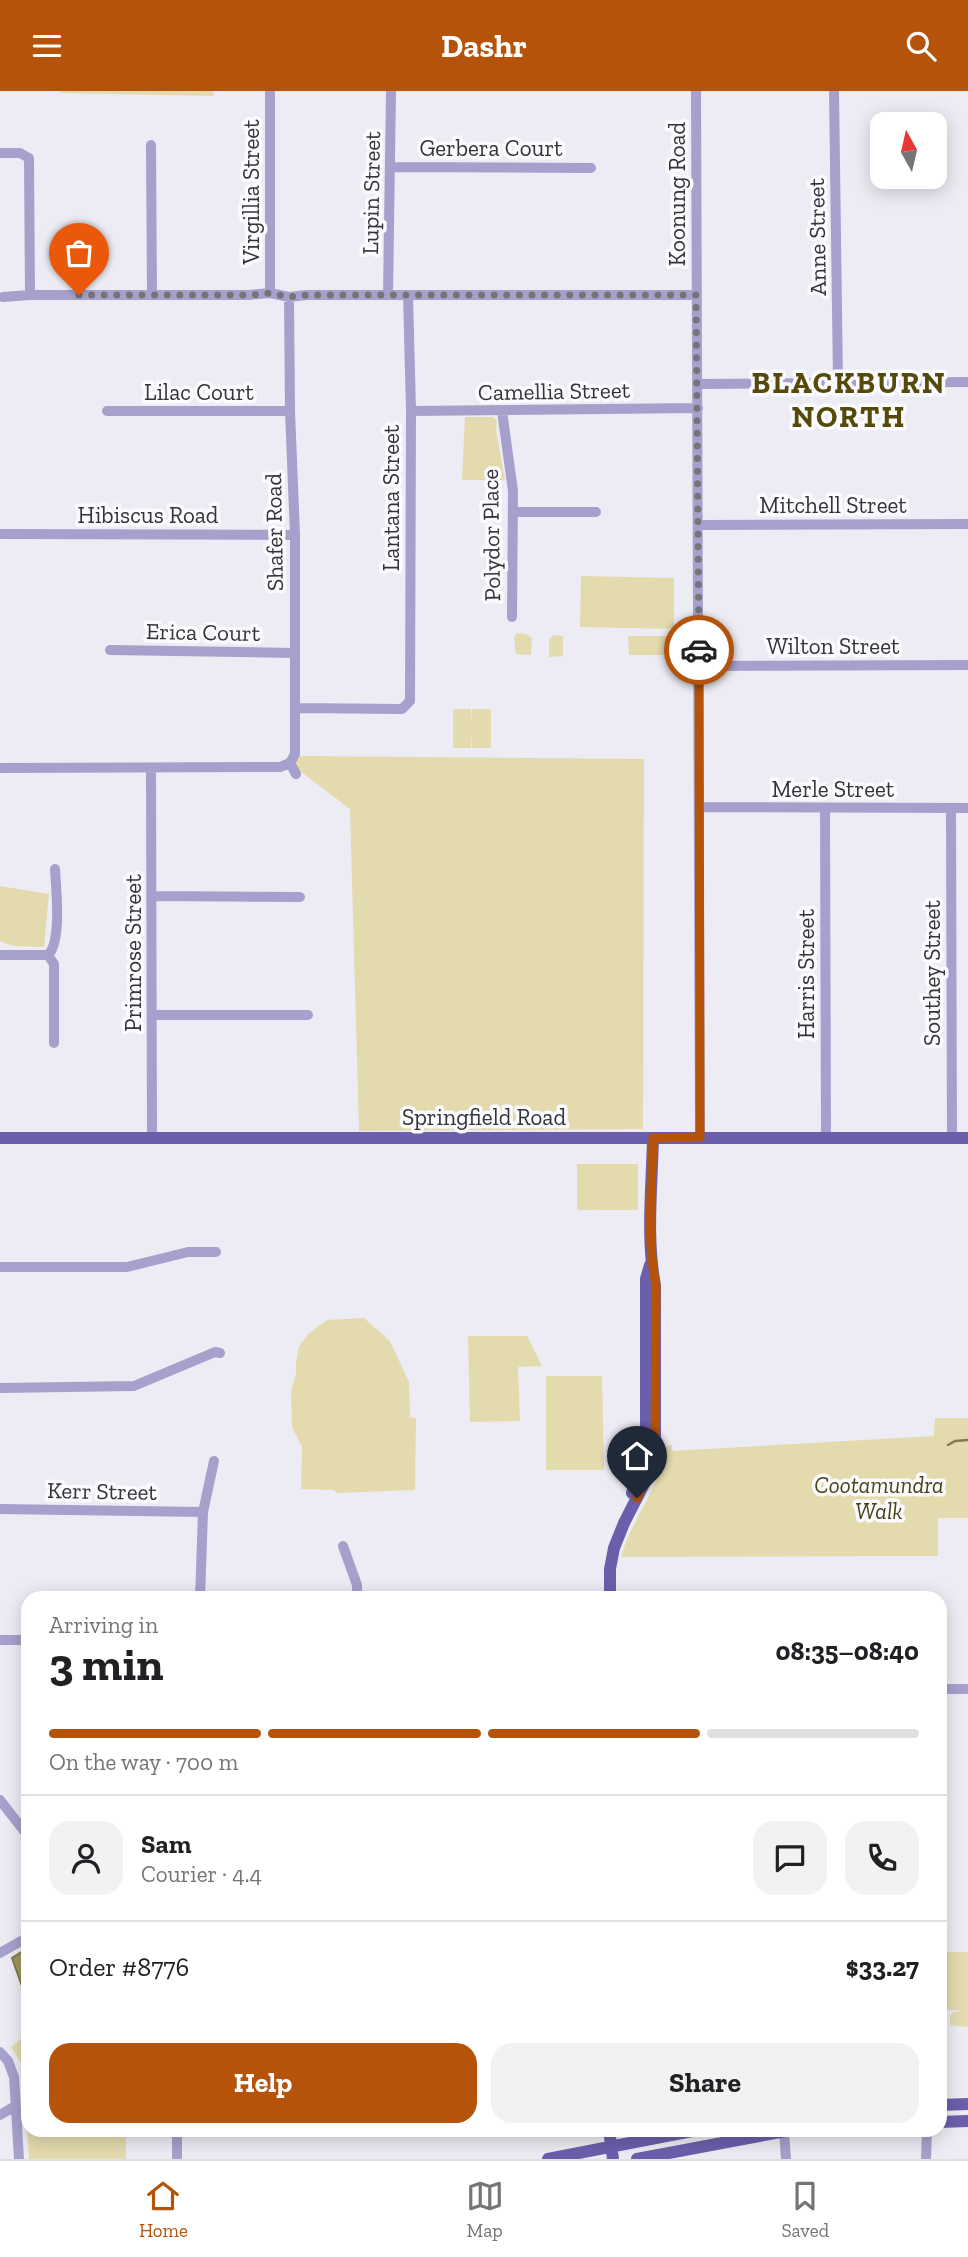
<!DOCTYPE html>
<meta charset="utf-8">
<style>
body{margin:0;font-family:"Zilla Slab",serif;background:#f2f2f2;color:#202124;height:100vh;display:flex;flex-direction:column;font-size:26px;white-space:nowrap}
*{box-sizing:border-box;margin:0}
p{font-size:23px;color:#757577}
.icon{flex:none;width:38px;height:38px;fill:none;stroke:currentColor;stroke-width:2;stroke-linecap:round;stroke-linejoin:round}
.map{position:relative;flex:1;overflow:hidden}
.drawer{position:absolute;left:21px;top:1500px;width:926px;height:546px;display:flex;flex-direction:column;background:#fff;border-radius:21px;box-shadow:0 4px 18px #0003}
.drawer>*{flex:none}
.needle{width:46px;rotate:352deg}
.controls{position:absolute;left:870px;top:21px;display:grid;gap:14px}
.controls a{display:grid;place-items:center;width:77px;height:77px;border-radius:14px;background:#fff;box-shadow:0 4px 18px #0003;font-size:35px}
.pin{position:absolute;display:grid;place-items:center;width:60px;height:60px;color:#fff;margin:-72px -30px;border-radius:50% 50% 50% 0;rotate:-45deg;box-shadow:0 0 7px #0007}
.pin .icon{rotate:45deg}
.courier{position:absolute;display:grid;place-items:center;width:70px;height:70px;margin:-35px;border:5px solid #b45309;border-radius:50%;background:#fff;color:#222;box-shadow:0 2px 9px #0007}
.head em{font-style:normal;font-weight:700}
.head div{display:flex;flex-direction:column-reverse}
.head{display:flex;align-items:center;justify-content:space-between;height:119px;padding:0 28px}
h1{font-size:46px;font-weight:700;line-height:52px}
.bar{display:grid;grid-template-columns:repeat(4,1fr);gap:10px 7px;align-content:center;height:84px;padding:0 28px}
.bar i{height:9px;border-radius:5px;background:#e0e0e0}
.bar .current{background:#b45309}
.bar p{grid-column:span 4}
.line{display:flex;align-items:center;gap:18px;padding:0 28px;border-top:2px solid #e0e0e0}
.line div{flex:1}
.round{display:grid;place-items:center;flex:none;width:74px;height:74px;border-radius:21px;background:#f2f2f2}
.primary-button{display:flex;gap:14px;margin-top:auto;padding:14px 28px}
.primary-button a{flex:1;height:80px;border-radius:21px;background:#b45309;color:#fff;font-size:28px;font-weight:700;line-height:80px;text-align:center}
.primary-button a+a{background:#f2f2f2;color:#202124}
header{display:flex;justify-content:space-between;align-items:center;height:91px;padding:0 28px;background:#b45309;color:#fff;font-size:32px;font-weight:700}
.tabs{display:flex;justify-content:space-around;align-items:center;height:98px;border-top:2px solid #e0e0e0;background:#fff;font-size:19px;color:#757577}
.tabs a{display:grid;justify-items:center;gap:4px}
.tabs .current{color:#b45309}
.map>svg:first-child{display:block}
</style>
<header><svg class="icon" aria-label="menu" viewBox="0 0 24 24"><path d="M4 6h16M4 12h16M4 18h16"/></svg>Dashr<svg class="icon" aria-label="search" viewBox="0 0 24 24"><circle cx="10" cy="10" r="6"/><path d="M15 15l6 6"/></svg></header>
<div class="map">
<svg width="968" height="2068" viewBox="0 0 968 2068">
<rect width="100%" height="100%" fill="#edecf4"/>
<path fill="#e3dbae" d="M63 0H214L213 5 58 2Z
M465 326H493L497 330 496 339 505 389H462Z
M581 485 674 487V538L580 536Z
M517 542 526 543 532 547 531 564 516 563 514 546Z
M553 544 563 545V565L549 566V549Z
M628 545H667V564H629Z
M674 545H688V569H675Z
M453 618H471L472 631V618H491V657H472V644L471 657H453Z
M299 665 644 668 643 1038 359 1040 350 718 292 674Z
M0 795 49 803 44 856 13 855 0 850Z
M577 1073H638V1119H597V1116L596 1119H577Z
M364 1227 390 1250 409 1291 410 1326 416 1327 415 1399 337 1402 334 1399 301 1398 302 1356 292 1336 291 1301 296 1282V1272L299 1256 308 1243 327 1229Z
M468 1245H527L542 1275 518 1276 520 1330 470 1331Z
M546 1285H602L604 1379H546Z
M935 1327H968V1427H938V1465L621 1466C628 1437 648 1414 657 1385 660 1374 660 1363 668 1354H672V1360L934 1345Z
M940 1861H968V1936L950 1934V1925L954 1921 962 1919H940Z
M28 1942V2039H126V2068H29L22 1974 11 1956Z"/>
<path fill="#a0965c" stroke="#807951" stroke-width="2" d="M28 1857V1912L12 1867Z"/>
<g fill="none" stroke-linecap="round" stroke-linejoin="round">
<path stroke="#807951" stroke-width="2.5" d="M948 1354 955 1350 968 1349"/>
<path stroke="#a5a1cc" stroke-width="10" d="M696 0 700 1046
M834 0 838 292
M151 54 152 204
M0 62H20L29 67 30 204
M390 76 591 77
M270 202V0
M388 204 391 0
M3 206 30 204H249L270 202 289 206 307 204H696
M698 293 968 291
M107 320H290
M411 320 698 317
M502 320 513 400 512 526
M514 421H596
M699 434 968 433
M0 443 295 444
M110 559 295 562
M699 575 968 574
M295 617 402 618 410 610 411 320 408 204
M290 672 296 683
M0 677 280 676 290 672 295 663V444L290 320 289 206
M151 677 152 1047
M699 716 968 717
M825 718 826 1047
M951 718 952 1047
M153 805 300 806
M0 864H48
M153 924H308
M54 952V873L48 864C62 851 56 797 55 778
M0 1176H127L188 1161H216
M0 1297 134 1295 215 1261 220 1262
M0 1418 203 1421
M343 1455 357 1494V1507
M200 1507 203 1421 214 1370
M0 1549H28
M940 1598H968
M0 1709 28 1745
M0 1862 28 1846
M0 1961 8 1970 14 1986 19 2068
M0 2024 15 2015
M784 2040 786 2068
M177 2068V2039
M926 2068 927 2039"/>
<path stroke="#6b5fac" stroke-width="12" d="M0 1047H968
M632 1402 642 1374 646 1350V1188L650 1174
M610 1507V1478L614 1457 624 1432 646 1389 655 1358V1194C646 1146 652 1095 653 1047
M940 2014 968 2013
M940 2031 968 2030
M609 2039 613 2068
M548 2068 697 2039
M637 2068 791 2039"/>
</g>
<g fill="none" stroke-linecap="round" stroke-linejoin="round">
<path stroke="#757479" stroke-width="7" stroke-dasharray="0 12.6" d="M79 204H249L270 202 289 206 307 204H696L699 559"/>
<path stroke="#b45309" stroke-width="9" d="M637 1407 650 1379 655 1357 656 1194C646 1146 652 1095 653 1047L700 1046 699 559"/>
</g>
<g text-anchor="middle" dominant-baseline="central" stroke-width="7" stroke-linejoin="round" paint-order="stroke">
<g font-size="23" fill="#343437" stroke="#fafaff">
<text x="491" y="57">Gerbera Court</text>
<text transform="translate(251 101) rotate(-90)">Virgillia Street</text>
<text transform="translate(371 102) rotate(-89)">Lupin Street</text>
<text transform="translate(677 103) rotate(-90)">Koonung Road</text>
<text transform="translate(817 146) rotate(-91)">Anne Street</text>
<text transform="translate(554 300) rotate(-1)">Camellia Street</text>
<text x="199" y="301">Lilac Court</text>
<text transform="translate(391 407) rotate(-90)">Lantana Street</text>
<text x="833" y="414">Mitchell Street</text>
<text x="148" y="424">Hibiscus Road</text>
<text transform="translate(274 441) rotate(-91)">Shafer Road</text>
<text transform="translate(491 444) rotate(-91)">Polydor Place</text>
<text transform="translate(203 541) rotate(1)">Erica Court</text>
<text x="833" y="555">Wilton Street</text>
<text x="833" y="698">Merle Street</text>
<text transform="translate(133 862) rotate(-90)">Primrose Street</text>
<text transform="translate(932 882) rotate(-90)">Southey Street</text>
<text transform="translate(806 883) rotate(-90)">Harris Street</text>
<text x="484" y="1026">Springfield Road</text>
<text transform="translate(102 1400) rotate(1)">Kerr Street</text>
</g>
<g font-size="23" font-style="italic" fill="#4b4315" stroke="#fafaff">
<text x="879" y="1394">Cootamundra<tspan x="879" dy="26">Walk</tspan></text>
</g>
<g font-size="30" font-weight="bold" letter-spacing="2" fill="#554a09" stroke="#fafaff">
<text x="849" y="292">BLACKBURN<tspan x="849" dy="34">NORTH</tspan></text>
</g>
</g>
</svg>
<div class="controls">
<a><svg class="needle" viewBox="-14 -14 28 28"><path d="M0-13l5 13h-10z" fill="#e53935"/><path d="M0 13l5-13h-10z" fill="#757577"/></svg></a>
</div>
<div class="pin" style="left:79px;top:204px;background:#ea580c"><svg class="icon" aria-label="bag" viewBox="0 0 24 24"><path d="M5 8h14l-1 12H6zM9 8a3 3 0 0 1 6 0"/></svg></div>
<div class="pin" style="left:637px;top:1407px;background:#1f2937"><svg class="icon" aria-label="home" viewBox="0 0 24 24"><path d="M3 11l9-7 9 7M6 9v11h12V9"/></svg></div>
<div class="courier" style="left:699px;top:559px"><svg class="icon" aria-label="car" viewBox="0 0 24 24"><path d="M5 17H2v-5l4-1 3-4h7l3 4 3 1v5h-3M9 17h6M6 11h13"/><circle cx="7" cy="17" r="2"/><circle cx="17" cy="17" r="2"/></svg></div>
<section class="drawer">
<div class="head"><div><h1>3 min</h1><p>Arriving in</p></div><em>08:35–08:40</em></div>
<div class="bar"><i class="current"></i><i class="current"></i><i class="current"></i><i></i><p>On the way · 700 m</p></div>
<div class="line" style="height:126px"><a class="round"><svg class="icon" aria-label="person" viewBox="0 0 24 24"><circle cx="12" cy="8" r="4"/><path d="M4 21q1-7 8-7t8 7"/></svg></a><div><b>Sam</b><p>Courier · 4.4</p></div><a class="round"><svg class="icon" aria-label="chat" viewBox="0 0 24 24"><path d="M4 5h16v11H9l-5 4z"/></svg></a><a class="round"><svg class="icon" aria-label="phone" viewBox="0 0 24 24"><path d="M5 4h4l2 5-3 2q2 4 5 5l2-3 5 2v4C11 20 4 13 5 4z"/></svg></a></div>
<div class="line" style="height:91px"><div>Order #8776</div><b>$33.27</b></div>
<div class="primary-button"><a>Help</a><a>Share</a></div>
</section>
</div>
<nav class="tabs">
<a class="current"><svg class="icon" aria-label="home" viewBox="0 0 24 24"><path d="M3 11l9-7 9 7M6 9v11h12V9"/></svg>Home</a>
<a><svg class="icon" aria-label="map" viewBox="0 0 24 24"><path d="M3 6l6-2 6 2 6-2v14l-6 2-6-2-6 2zM9 4v14M15 6v14"/></svg>Map</a>
<a><svg class="icon" aria-label="saved" viewBox="0 0 24 24"><path d="M7 4h10v16l-5-4-5 4z"/></svg>Saved</a>
</nav>
